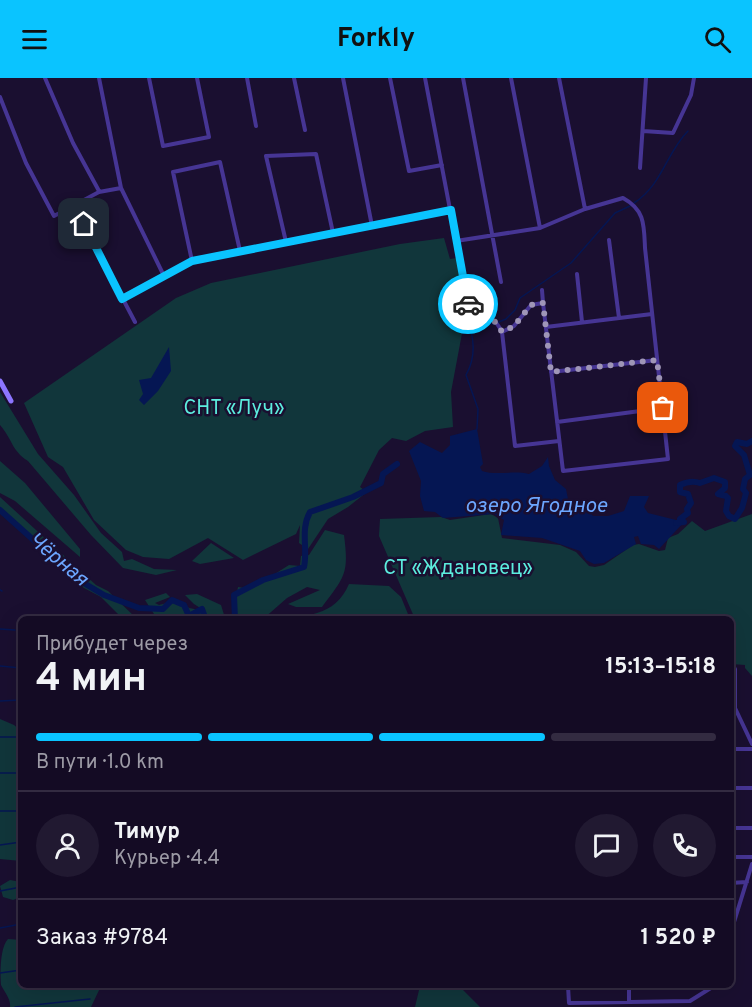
<!DOCTYPE html>
<html lang="ru">
<meta charset="utf-8">
<style>
body{margin:0;font-family:Overpass,sans-serif;background:#211931;color:#f1f3f6;height:100vh;display:flex;flex-direction:column;font-size:22px;white-space:nowrap}
*{box-sizing:border-box;margin:0}
p{font-size:20px;color:#9d9ba6}
.icon{flex:none;width:33px;height:33px;fill:none;stroke:currentColor;stroke-width:2;stroke-linecap:round;stroke-linejoin:round}
.map{position:relative;flex:1;overflow:hidden}
.panel{position:absolute;left:18px;top:538px;width:716px;height:372px;display:flex;flex-direction:column;background:#140b24;border-radius:9px;box-shadow:0 6px 24px #0002,0 0 0 2px #332b41}
.panel>*{flex:none}
.pin{position:absolute;display:grid;place-items:center;width:51px;height:51px;color:#fff;margin:-26px;border-radius:12px;box-shadow:0 3px 9px #0006}
.courier{position:absolute;display:grid;place-items:center;width:60px;height:60px;margin:-30px;border:4px solid #0ac4ff;border-radius:50%;background:#fff;color:#222;box-shadow:0 2px 8px #0007}
.head em{font-style:normal;font-weight:700}
.head div{display:flex;flex-direction:column-reverse}
.head{display:flex;align-items:center;justify-content:space-between;height:102px;padding:0 18px}
h1{font-size:39px;font-weight:700;line-height:45px}
.bar{display:grid;grid-template-columns:repeat(4,1fr);gap:9px 6px;align-content:center;height:72px;padding:0 18px}
.bar i{height:8px;border-radius:4px;background:#332b41}
.bar .on{background:#0ac4ff}
.bar p{grid-column:span 4}
.line{display:flex;align-items:center;gap:15px;padding:0 18px;border-top:2px solid #332b41}
.line div{flex:1}
.round{display:grid;place-items:center;flex:none;width:63px;height:63px;border-radius:32px;background:#211931}
header{display:flex;justify-content:space-between;align-items:center;height:78px;padding:0 18px;background:#0ac4ff;color:#111;font-size:27px;font-weight:700}
.map>svg:first-child{display:block}
</style>
<header><svg class="icon" aria-label="menu" viewBox="0 0 24 24"><path d="M4 6h16M4 12h16M4 18h16"/></svg>Forkly<svg class="icon" aria-label="search" viewBox="0 0 24 24"><circle cx="10" cy="10" r="6"/><path d="M15 15l6 6"/></svg></header>
<div class="map">
<svg width="752" height="929" viewBox="0 0 752 929">
<rect width="100%" height="100%" fill="#1a0f30"/>
<path fill="#11363b" d="M444 160 450 181 457 180 464 221 463 250 451 314 453 349 425 353 406 363 392 360 379 372 360 409 367 414 348 429 328 441 308 471 299 465 300 447 296 456 243 482 208 460 169 481 143 479 126 472 94 442 63 389 48 379 24 325 176 220 211 205 400 166Z
M0 314 38 376 74 417 101 455 122 474 124 483 132 481 154 491 177 492 156 497 123 490 91 457 28 383C11 372 13 362 0 347Z
M0 383 25 405 80 471V479L15 423 0 415Z
M0 419 96 507 108 513 137 541H123L101 519 84 510 59 487 0 431Z
M491 436 498 440 502 460 560 467 576 474 589 488 595 489 604 487 633 467 639 466 659 473 665 472 668 460 678 456 692 443 705 453 752 436V598L745 590V587L731 586 730 542 415 541 379 458 380 441 441 439 450 442Z
M325 452 344 457C349 496 345 498 322 529H296L288 526 320 512 307 509 287 520 263 541 233 537 238 509 251 511 289 487 300 488 301 478 309 477Z
M211 465 234 480 200 486 192 483Z
M349 506 389 508 401 519 410 541H274C305 538 335 539 349 506Z
M166 515 170 519 155 525 159 527 179 522 189 530 205 533 194 526 185 517 197 516 221 527 225 540 228 541H193L177 537 154 536 145 522Z
M0 641 14 647 21 653V783L0 781Z
M10 802 21 804V819L13 822 3 819 0 808Z
M8 861 21 862V908H101L91 929H10C11 921 5 915 1 907 0 896 0 869 8 861Z
M420 908H459L480 929H415Z"/>
<path fill="#051653" d="M169 269 171 293 158 313 144 327 139 322 143 316 139 302 151 300Z
M477 351 483 386 480 389 482 393C497 398 513 392 529 396L542 388 548 379 549 388 555 402 566 411 569 426C579 428 587 430 593 438H608L624 433 630 418H649L644 429 648 435 684 444 659 471 654 467 641 466 638 458 634 459 636 466 604 485 594 486 586 482 580 473 542 460 501 457 504 442 494 436 443 440 435 434 424 433 420 418 421 403 409 373 420 364 442 375 450 367V358Z"/>
<g fill="none" stroke-linecap="round" stroke-linejoin="round">
<path stroke="#051653" stroke-width="1.5" d="M634 125C663 106 666 75 688 53
M477 351 478 331 466 297C474 283 475 269 471 253L474 246H494L506 241 515 232 520 220 571 185 615 135 630 128
M0 512 2 513
M0 551 15 552
M0 588 21 590
M0 623 21 622
M0 659H21
M0 695H21
M0 733H21
M0 767 21 764
M0 813 21 809
M0 850 21 846
M0 895 21 892
M15 929 90 921"/>
<path stroke="#051653" stroke-width="6" d="M0 432 77 501 104 517 139 530 163 531 172 522 184 527 189 538 202 531 206 542
M676 445 684 444 680 441 688 435 687 431 691 425 688 416 680 414V407C686 404 692 402 700 405L714 400 725 404V410L718 416 726 418 728 420 726 433 729 438 735 441 742 430 746 415 743 411 745 401 750 397 744 377 735 368 737 364 747 366 752 363
M235 542 234 517 263 502 304 489C308 470 300 452 310 434L353 419 381 405 383 396 397 386"/>
<path stroke="#463594" stroke-width="4" d="M45 0 73 65 99 113
M99 0 121 110 164 198
M149 0 163 68 209 59 197 0
M247 0 256 48
M294 0 305 52
M343 0 372 148
M390 0 409 93 442 87
M425 0 468 226C483 234 494 238 502 254L514 248 531 227 543 225 563 393 668 381 645 170C644 147 645 132 623 120L585 131 540 150 456 163
M463 0 501 204
M511 0 540 150
M559 0 585 131
M0 19 26 85 54 138 99 114 121 110
M643 53 673 55 691 17 694 0
M640 90 646 0
M74 128 135 244
M609 162 619 240
M286 164 266 78 316 76 333 155
M192 183 173 94 220 84 240 173
M577 196 582 244
M542 212 543 225
M122 221 192 183 451 132
M546 249 652 236
M502 254 515 368 559 363
M551 294 657 282
M557 344 663 330
M730 591H735V630L752 666
M730 671H752
M730 710H752
M730 750H752
M730 779H752
M730 805 747 804
M730 857 752 786
M568 908 569 925 690 923 714 908
M629 908V924"/>
<path stroke="#8c75ff" stroke-width="5" d="M0 303 11 323"/>
</g>
<g fill="none" stroke-linecap="round" stroke-linejoin="round">
<path stroke="#9f96b7" stroke-width="6" stroke-dasharray="0 10.8" d="M468 226C484 235 492 237 502 254L514 248 531 227 543 225 551 294 657 282 663 330"/>
<path stroke="#0ac4ff" stroke-width="8" d="M84 146 122 221 192 183 451 132 468 226"/>
</g>
<g text-anchor="middle" dominant-baseline="central" stroke-width="5" stroke-linejoin="round" paint-order="stroke">
<g font-size="20" fill="#5cedde" stroke="#1a0f30">
<text x="234" y="331">СНТ «Луч»</text>
<text x="458" y="491">СТ «Ждановец»</text>
</g>
<g font-size="21" font-style="italic" fill="#6ca6ff" stroke="#1a0f30">
<text x="536" y="428">озеро Ягодное</text>
<text transform="translate(58 482) rotate(40)">Чёрная</text>
</g>
</g>
</svg>
<div class="pin" style="left:663px;top:330px;background:#ea580c"><svg class="icon" aria-label="bag" viewBox="0 0 24 24"><path d="M5 8h14l-1 12H6zM9 8a3 3 0 0 1 6 0"/></svg></div>
<div class="pin" style="left:84px;top:146px;background:#1f2937"><svg class="icon" aria-label="home" viewBox="0 0 24 24"><path d="M3 11l9-7 9 7M6 9v11h12V9"/></svg></div>
<div class="courier" style="left:468px;top:226px"><svg class="icon" aria-label="car" viewBox="0 0 24 24"><path d="M5 17H2v-5l4-1 3-4h7l3 4 3 1v5h-3M9 17h6M6 11h13"/><circle cx="7" cy="17" r="2"/><circle cx="17" cy="17" r="2"/></svg></div>
<section class="panel">
<div class="head"><div><h1>4 мин</h1><p>Прибудет через</p></div><em>15:13–15:18</em></div>
<div class="bar"><i class="on"></i><i class="on"></i><i class="on"></i><i></i><p>В пути · 1.0 km</p></div>
<div class="line" style="height:108px"><a class="round"><svg class="icon" aria-label="person" viewBox="0 0 24 24"><circle cx="12" cy="8" r="4"/><path d="M4 21q1-7 8-7t8 7"/></svg></a><div><b>Тимур</b><p>Курьер · 4.4</p></div><a class="round"><svg class="icon" aria-label="chat" viewBox="0 0 24 24"><path d="M4 5h16v11H9l-5 4z"/></svg></a><a class="round"><svg class="icon" aria-label="phone" viewBox="0 0 24 24"><path d="M5 4h4l2 5-3 2q2 4 5 5l2-3 5 2v4C11 20 4 13 5 4z"/></svg></a></div>
<div class="line" style="height:78px"><div>Заказ #9784</div><b>1 520 ₽</b></div>
</section>
</div>
